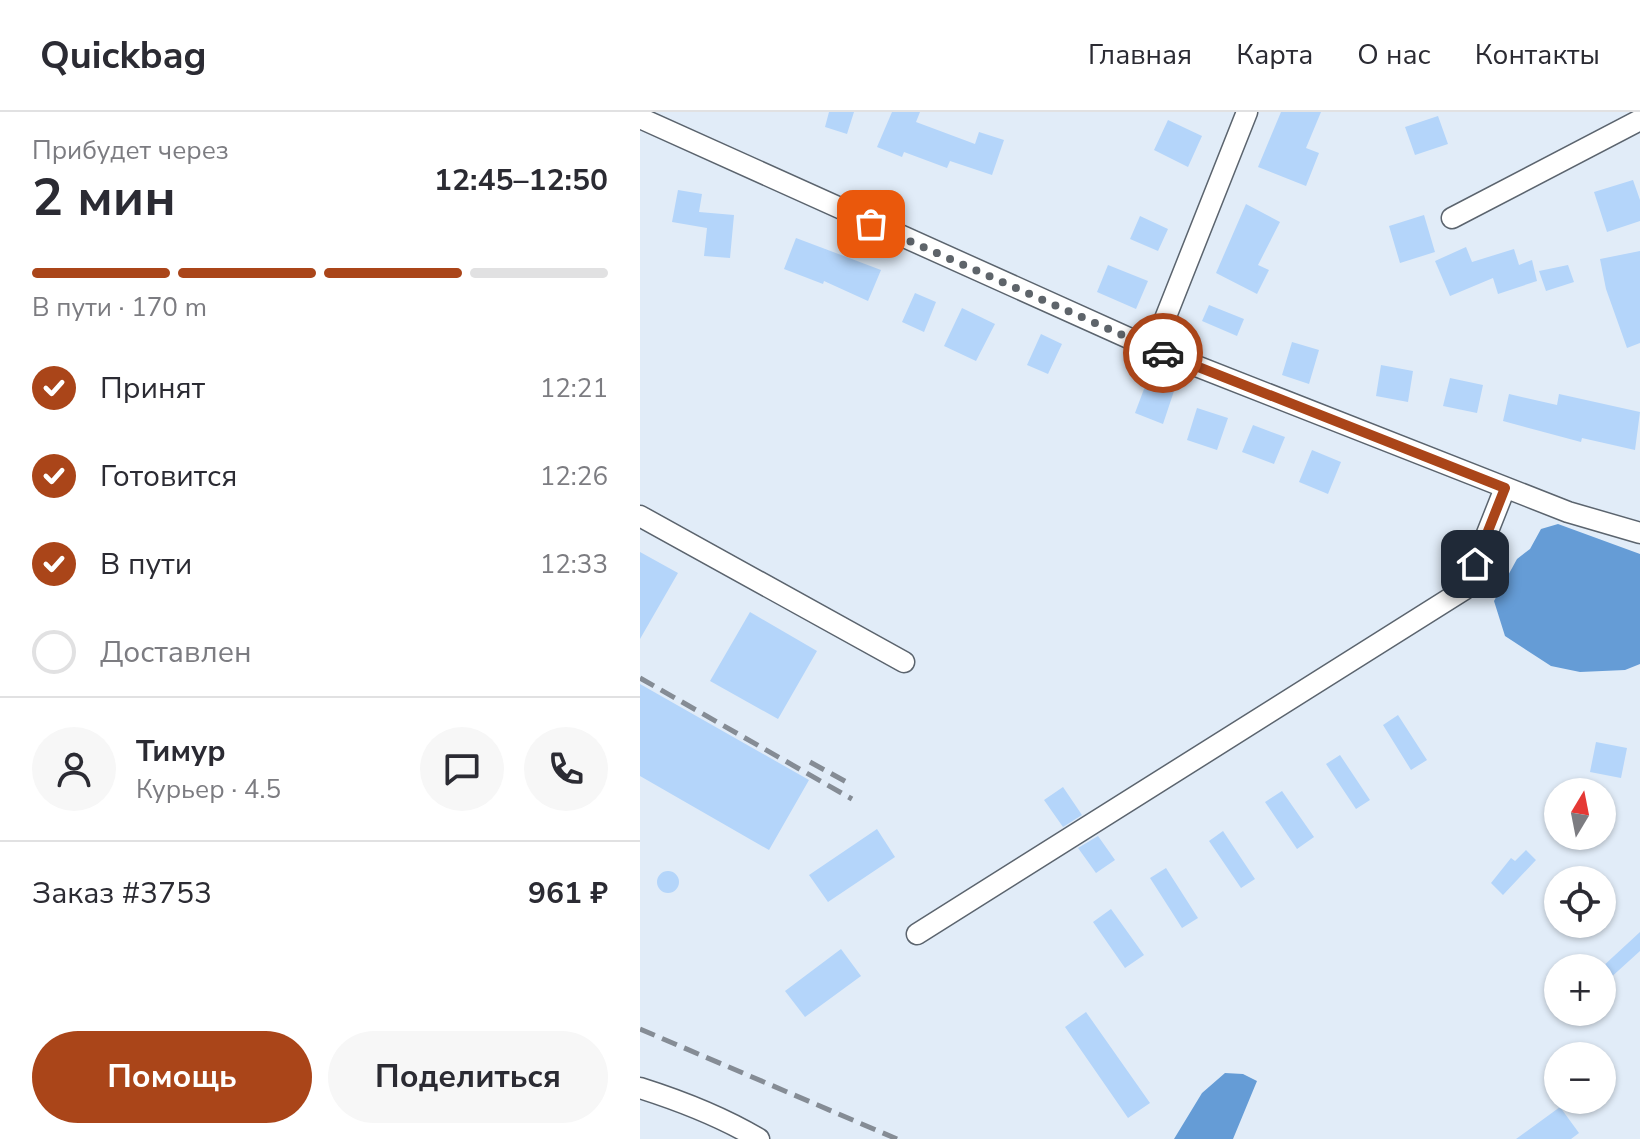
<!DOCTYPE html>
<html lang="ru">
<meta charset="utf-8">
<style>
body{margin:0;font-family:"Nunito Sans",sans-serif;background:#f7f7f7;color:#2b2b33;height:100vh;display:flex;flex-direction:column;font-size:30px;white-space:nowrap}
*{box-sizing:border-box;margin:0}
p{font-size:26px;color:#7c7c81}
.icon{flex:none;width:44px;height:44px;fill:none;stroke:currentColor;stroke-width:2;stroke-linecap:round;stroke-linejoin:round}
.map{position:relative;flex:1;overflow:hidden}
.drawer{display:flex;flex-direction:column;background:#fff;width:640px}
.drawer>*{flex:none}
.needle{width:52px;rotate:10deg}
.controls{position:absolute;left:904px;top:666px;display:grid;gap:16px}
.controls a{display:grid;place-items:center;width:72px;height:72px;border-radius:50%;background:#fff;box-shadow:0 2px 6px #0004;font-size:40px}
.pin{position:absolute;display:grid;place-items:center;width:68px;height:68px;color:#fff;margin:-34px;border-radius:16px;box-shadow:0 4px 12px #0006}
.courier{position:absolute;display:grid;place-items:center;width:80px;height:80px;margin:-40px;border:6px solid #aa4519;border-radius:50%;background:#fff;color:#222;box-shadow:0 2px 10px #0007}
.headline em{font-style:normal;font-weight:700}
.headline div{display:flex;flex-direction:column-reverse}
.headline{display:flex;align-items:center;justify-content:space-between;height:136px;padding:0 32px}
h1{font-size:52px;font-weight:700;line-height:60px}
.bar{display:grid;grid-template-columns:repeat(4,1fr);gap:12px 8px;align-content:center;height:96px;padding:0 32px}
.bar i{height:10px;border-radius:6px;background:#e1e1e2}
.bar .on{background:#aa4519}
.bar p{grid-column:span 4}
.line{display:flex;align-items:center;gap:20px;padding:0 32px;border-top:2px solid #e1e1e2}
.line div{flex:1}
.round{display:grid;place-items:center;flex:none;width:84px;height:84px;border-radius:42px;background:#f7f7f7}
ol{padding:0 32px;list-style:none}
li{display:flex;align-items:center;gap:24px;height:88px}
li p{margin-inline-start:auto}
li .icon{padding:8px;border-radius:50%;background:#aa4519;color:#fff;stroke-width:4}
li:last-child{color:#7c7c81}
li i{width:44px;height:44px;border:4px solid #e1e1e2;border-radius:50%}
.action{display:flex;gap:16px;margin-top:auto;padding:16px 32px}
.action a{flex:1;height:92px;border-radius:48px;background:#aa4519;color:#fff;font-size:32px;font-weight:700;line-height:92px;text-align:center}
.action a+a{background:#f7f7f7;color:#2b2b33}
header{display:flex;align-items:center;gap:48px;box-sizing:border-box;height:112px;padding:0 40px;background:#fff;border-bottom:2px solid #e1e1e2}
header strong{font-size:38px}
nav{display:flex;gap:44px;margin-inline-start:auto;font-size:28px}
main{display:flex;flex:1;min-height:0}
.map>svg:first-child{display:block}
</style>
<header>
<strong>Quickbag</strong>
<nav><a>Главная</a><a>Карта</a><a>О нас</a><a>Контакты</a></nav>
</header>
<main>
<section class="drawer">
<div class="headline"><div><h1>2 мин</h1><p>Прибудет через</p></div><em>12:45–12:50</em></div>
<div class="bar"><i class="on"></i><i class="on"></i><i class="on"></i><i></i><p>В пути · 170 m</p></div>
<ol>
<li><svg class="icon" aria-label="check" viewBox="0 0 24 24"><path d="M5 12l5 5 9-10"/></svg>Принят<p>12:21</p></li>
<li><svg class="icon" aria-label="check" viewBox="0 0 24 24"><path d="M5 12l5 5 9-10"/></svg>Готовится<p>12:26</p></li>
<li><svg class="icon" aria-label="check" viewBox="0 0 24 24"><path d="M5 12l5 5 9-10"/></svg>В пути<p>12:33</p></li>
<li><i></i>Доставлен</li>
</ol>
<div class="line" style="height:144px"><a class="round"><svg class="icon" aria-label="person" viewBox="0 0 24 24"><circle cx="12" cy="8" r="4"/><path d="M4 21q1-7 8-7t8 7"/></svg></a><div><b>Тимур</b><p>Курьер · 4.5</p></div><a class="round"><svg class="icon" aria-label="chat" viewBox="0 0 24 24"><path d="M4 5h16v11H9l-5 4z"/></svg></a><a class="round"><svg class="icon" aria-label="phone" viewBox="0 0 24 24"><path d="M5 4h4l2 5-3 2q2 4 5 5l2-3 5 2v4C11 20 4 13 5 4z"/></svg></a></div>
<div class="line" style="height:104px"><div>Заказ #3753</div><b>961 ₽</b></div>
<div class="action"><a>Помощь</a><a>Поделиться</a></div>
</section>
<div class="map">
<svg width="1000" height="1027" viewBox="0 0 1000 1027">
<rect width="100%" height="100%" fill="#e1ecf8"/>
<path fill="#659cd6" d="M918 412 1000 442V552L985 558 940 560 911 554 865 524 854 489 877 447 890 437 901 417Z
M585 961 603 962 617 969 593 1027H534L562 981Z"/>
<path fill="#b4d5fa" d="M189 0H214L207 22 185 15Z
M252 0H280L276 10 335 32 339 20 364 28 352 63 310 49 307 56 264 40 262 45 237 35Z
M641 0H681L666 36 679 41 666 74 618 55Z
M798 4 808 32 775 43 765 15Z
M528 8 562 24 548 55 514 38Z
M993 68 1000 88V109L967 120 954 80Z
M38 78 62 82 59 100 94 103 90 146 64 144 67 116 32 110Z
M606 92 640 110 618 153 629 158 617 182 576 161Z
M784 103 795 140 760 151 749 114Z
M500 104 528 117 518 139 490 127Z
M156 126 241 158 228 189 184 169 183 172 144 157Z
M826 135 832 150 874 137 879 153 892 148 897 169 858 182 853 166 810 184 795 149Z
M1000 139V231L987 236 966 177 960 147Z
M468 153 508 169 496 197 457 180Z
M928 153 934 170 906 179 899 159Z
M275 181 296 190 284 220 262 210Z
M569 193 604 207 597 224 562 209Z
M322 196 355 212 336 249 304 234Z
M401 222 422 232 408 262 387 253Z
M652 230 679 238 669 272 642 263Z
M741 253 773 259 768 290 736 284Z
M810 266 843 273 837 301 803 294Z
M507 269 534 279 523 312 495 301Z
M869 282 917 293 919 282 1000 300 995 338 942 326 941 330 863 309Z
M557 296 588 306 577 338 547 328Z
M613 313 645 325 634 352 602 340Z
M672 338 701 350 688 382 659 370Z
M0 440 38 461 0 527Z
M110 500 177 539 138 607 70 569Z
M0 572 169 668 129 738 0 664Z
M758 603 787 648 771 658 743 613Z
M956 630 987 636 981 666 950 660Z
M700 643 730 688 716 697 686 652Z
M423 675 442 703 423 715 404 688Z
M642 679 674 725 657 737 625 690Z
M237 717 255 745 188 790 169 763Z
M583 719 615 767 601 776 569 729Z
M458 724 475 748 456 761 438 736Z
M886 738 896 748 863 783 851 771 871 746 875 749Z
M526 756 558 806 542 816 510 766Z
M17 770a11 11 0 1 1 22 0a11 11 0 1 1-22 0Z
M471 797 504 843 485 856 453 810Z
M1000 820V839L968 868 961 856Z
M201 837 221 864 165 905 145 879Z
M446 900 510 991 488 1006 425 915Z
M920 995 939 1021 931 1027H876Z"/>
<g fill="none" stroke-linecap="round" stroke-linejoin="round">
<defs>
<path id="minor" d="M0 6 513 237 928 400 1000 421
M812 106 1000 8
M513 237 607 0
M0 404 264 550
M277 822 825 477 865 376
M0 976C41 989 82 1005 119 1027"/>
</defs>
<use href="#minor" stroke="#5b646e" stroke-width="23"/>
<use href="#minor" stroke="#fff" stroke-width="20"/>
<path stroke="#858c95" stroke-width="5" stroke-dasharray="16 8" stroke-linecap="butt" d="M0 566 212 687
M170 650 212 673
M0 917 257 1027"/>
</g>
<g fill="none" stroke-linecap="round" stroke-linejoin="round">
<path stroke="#5e646a" stroke-width="8" stroke-dasharray="0 14.4" d="M231 112 523 241"/>
<path stroke="#aa4519" stroke-width="10" d="M523 241 865 376 835 452"/>
</g>
</svg>
<div class="controls">
<a><svg class="needle" viewBox="-14 -14 28 28"><path d="M0-13l5 13h-10z" fill="#e53935"/><path d="M0 13l5-13h-10z" fill="#7c7c81"/></svg></a>
<a><svg class="icon" aria-label="locate" viewBox="0 0 24 24"><circle cx="12" cy="12" r="6"/><path d="M12 2v4M12 18v4M2 12h4M18 12h4"/></svg></a>
<a>+</a>
<a>−</a>
</div>
<div class="pin" style="left:231px;top:112px;background:#ea580c"><svg class="icon" aria-label="bag" viewBox="0 0 24 24"><path d="M5 8h14l-1 12H6zM9 8a3 3 0 0 1 6 0"/></svg></div>
<div class="pin" style="left:835px;top:452px;background:#1f2937"><svg class="icon" aria-label="home" viewBox="0 0 24 24"><path d="M3 11l9-7 9 7M6 9v11h12V9"/></svg></div>
<div class="courier" style="left:523px;top:241px"><svg class="icon" aria-label="car" viewBox="0 0 24 24"><path d="M5 17H2v-5l4-1 3-4h7l3 4 3 1v5h-3M9 17h6M6 11h13"/><circle cx="7" cy="17" r="2"/><circle cx="17" cy="17" r="2"/></svg></div>
</div>
</main>
